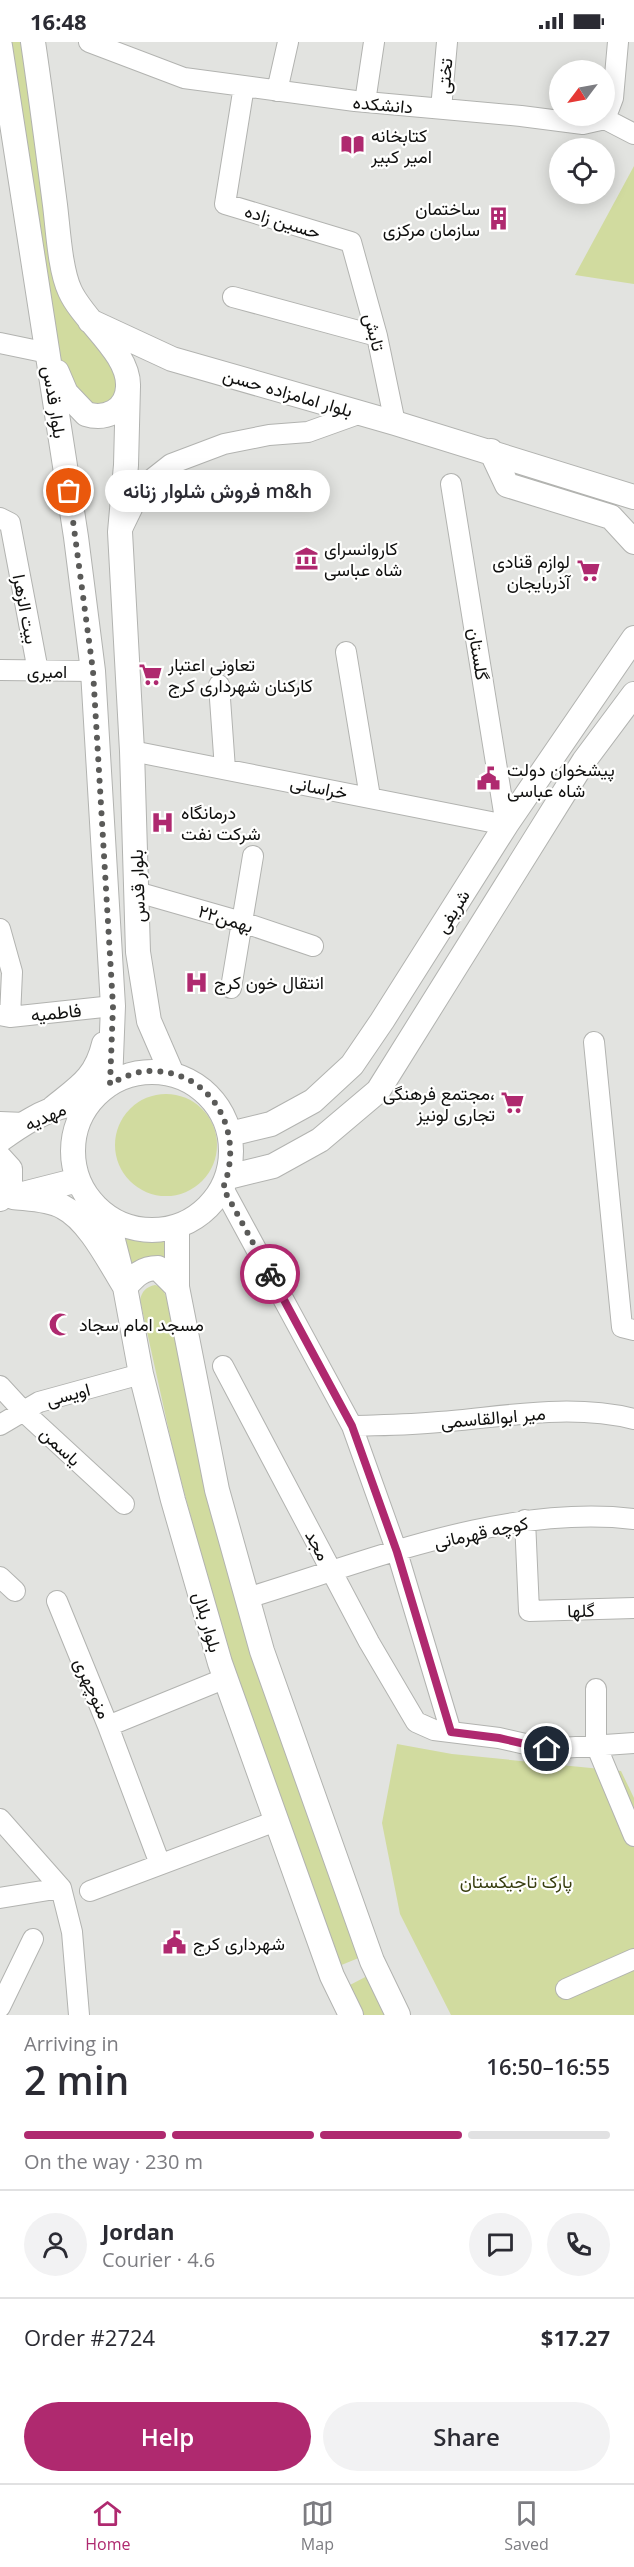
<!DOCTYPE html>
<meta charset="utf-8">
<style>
body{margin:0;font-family:"Open Sans",Vazirmatn,sans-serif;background:#f2f2f3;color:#2b2b33;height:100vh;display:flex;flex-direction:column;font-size:22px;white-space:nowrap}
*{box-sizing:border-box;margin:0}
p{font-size:20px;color:#7c7c81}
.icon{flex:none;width:33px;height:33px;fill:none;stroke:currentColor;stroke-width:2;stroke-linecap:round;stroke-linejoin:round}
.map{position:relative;height:1973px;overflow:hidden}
.panel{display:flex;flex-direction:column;background:#fff;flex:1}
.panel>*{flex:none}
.needle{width:39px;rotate:238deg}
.tools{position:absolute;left:549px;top:18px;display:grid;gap:12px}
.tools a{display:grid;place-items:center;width:66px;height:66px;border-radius:50%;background:#fff;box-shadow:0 3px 15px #0003;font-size:30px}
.pin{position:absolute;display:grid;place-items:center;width:51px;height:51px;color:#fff;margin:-26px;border:3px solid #fff;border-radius:50%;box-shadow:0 2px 6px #0007}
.courier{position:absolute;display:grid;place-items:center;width:60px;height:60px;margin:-30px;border:4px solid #af296f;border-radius:50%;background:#fff;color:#222;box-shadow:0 2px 8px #0007}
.bubble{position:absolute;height:42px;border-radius:21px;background:#fff;box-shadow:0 3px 15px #0003;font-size:20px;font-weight:600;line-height:42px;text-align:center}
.overview em{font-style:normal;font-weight:600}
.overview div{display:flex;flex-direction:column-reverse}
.overview{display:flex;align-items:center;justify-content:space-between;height:102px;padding:0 24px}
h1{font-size:39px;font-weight:600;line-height:45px}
.bar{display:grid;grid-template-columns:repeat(4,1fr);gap:9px 6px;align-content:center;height:72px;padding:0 24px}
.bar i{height:8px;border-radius:4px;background:#e1e1e2}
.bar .selected{background:#af296f}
.bar p{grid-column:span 4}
.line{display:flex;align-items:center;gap:15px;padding:0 24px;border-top:2px solid #e1e1e2}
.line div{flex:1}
.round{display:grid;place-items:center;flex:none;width:63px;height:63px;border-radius:32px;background:#f2f2f3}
.action{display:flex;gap:12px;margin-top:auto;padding:12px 24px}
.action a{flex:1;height:69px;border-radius:36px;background:#af296f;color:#fff;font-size:24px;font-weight:600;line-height:69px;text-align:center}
.action a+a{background:#f2f2f3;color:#2b2b33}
.status{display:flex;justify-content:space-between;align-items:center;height:42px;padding:0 30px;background:#fff;direction:ltr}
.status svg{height:16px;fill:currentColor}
.tab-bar{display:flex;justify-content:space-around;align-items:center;height:84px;border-top:2px solid #e1e1e2;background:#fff;font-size:16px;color:#7c7c81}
.tab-bar a{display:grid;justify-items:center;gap:3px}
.tab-bar .selected{color:#af296f}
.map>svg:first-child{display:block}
</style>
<div class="status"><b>16:48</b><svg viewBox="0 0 49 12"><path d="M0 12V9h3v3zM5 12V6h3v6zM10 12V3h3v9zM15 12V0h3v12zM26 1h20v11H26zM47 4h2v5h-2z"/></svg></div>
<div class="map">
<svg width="634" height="1973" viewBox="0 0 634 1973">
<rect width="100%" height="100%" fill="#e2e3e0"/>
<path fill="#d1db9f" d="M7 0H24L75 264 117 336 115 353 104 363 89 362 58 319Z
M634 124V242L575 233Z
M115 1103a51 51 0 1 1 102 0a51 51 0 1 1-102 0Z
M116 1186 142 1195 172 1192V1233L126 1237Z
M155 1243 162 1245 169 1262 223 1509 249 1607 361 1915 339 1924 224 1598 174 1412 140 1258C142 1249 146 1245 155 1243Z
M397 1702 452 1712 621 1729 634 1756V1973H451L400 1872 382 1781Z
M371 1932 390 1973H362L348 1944Z"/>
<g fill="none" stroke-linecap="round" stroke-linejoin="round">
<defs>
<path id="minor" d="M89 0 184 36 355 59 521 74 583 82 605 77 613 56 618 0
M244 44 225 162 351 200 377 294 395 381
M277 49 288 0
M365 60 374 0
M441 67 447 0
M605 77 634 92
M233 255 377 294
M0 301 48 311
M0 476 10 481 38 629
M123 485 143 444 171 422 224 402 269 393 308 390 361 371
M346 610 370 755
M0 628 93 629
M219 643 225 727
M132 709 506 783 451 442
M137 850 242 880 313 904
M0 887 12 930 10 975
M231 946 253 814
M0 973 10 975 113 964
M594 1000 622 1285 634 1288
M0 1080 25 1081
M223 1146 352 1384 397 1510 451 1690
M223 1324 369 1600 416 1680 434 1688 499 1696 547 1707 634 1701
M0 1344 23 1369 124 1462
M0 1383 39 1360 141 1332
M352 1384C381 1383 410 1383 439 1380 504 1375 569 1361 634 1377
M525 1478 529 1569 634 1566
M0 1535 15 1549
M247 1556C369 1519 505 1462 634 1477
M57 1559 108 1684 226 1636
M596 1647V1703L634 1794
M108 1684 160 1822
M0 1777 61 1846 72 1890 79 1973
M90 1849 276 1779
M0 1856 61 1846
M566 1947 634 1917
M0 1965 33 1897"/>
<path id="major" d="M33 0C41 54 48 109 55 163 58 187 60 228 70 249 84 280 130 311 128 345 127 369 105 378 86 372L66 351 57 330
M0 4 76 495 93 629 113 964 110 1042
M90 279 172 317 395 381 634 455
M128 344 126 423 120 490 132 709 138 910 149 979 172 1032
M491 409 507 443 611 475 634 500
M73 1109a79 79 0 1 1 158 0a79 79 0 1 1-158 0Z
M53 1066C79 1045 96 1036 104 1002
M230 1092 271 1082 313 1059 352 1023 382 979 506 783 634 596
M0 1098C21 1083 42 1069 67 1063
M0 1116 10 1127V1143L0 1157
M228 1135 273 1124 320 1098 378 1049 584 719 634 652
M23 1152 78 1138
M13 1155C29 1157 49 1157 63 1165 89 1178 110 1221 125 1245 135 1234 142 1226 158 1226L177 1245
M107 1175 125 1245 141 1332 173 1458 220 1621 332 1934 351 1973
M177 1185V1245L217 1448 262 1609 372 1919 398 1973"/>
</defs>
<use href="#minor" stroke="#b2b3b0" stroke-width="22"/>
<use href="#major" stroke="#b2b3b0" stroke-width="26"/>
<use href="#minor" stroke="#fff" stroke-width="20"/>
<use href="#major" stroke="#fff" stroke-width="24"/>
</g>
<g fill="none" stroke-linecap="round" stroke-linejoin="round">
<path stroke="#5a5a58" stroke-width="6" stroke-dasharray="0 10.8" d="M69 449 93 629 113 964 110 1042C123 1035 138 1028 154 1029 215 1031 245 1093 223 1146L270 1232"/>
<path stroke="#af296f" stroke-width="8" d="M270 1232 352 1384 397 1510 451 1690 499 1696 547 1707"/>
</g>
<defs>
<symbol id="library-bare" viewBox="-9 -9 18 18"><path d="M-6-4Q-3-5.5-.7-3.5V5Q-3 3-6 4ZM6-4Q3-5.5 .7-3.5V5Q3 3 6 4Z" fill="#af296f" stroke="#fffffe" stroke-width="2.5" paint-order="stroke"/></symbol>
<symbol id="building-bare" viewBox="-9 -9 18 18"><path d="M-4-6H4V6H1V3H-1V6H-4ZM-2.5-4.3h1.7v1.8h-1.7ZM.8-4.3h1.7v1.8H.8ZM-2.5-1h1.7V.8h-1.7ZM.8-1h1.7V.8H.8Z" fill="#af296f" stroke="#fffffe" stroke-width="2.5" paint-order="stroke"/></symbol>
<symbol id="museum-bare" viewBox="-9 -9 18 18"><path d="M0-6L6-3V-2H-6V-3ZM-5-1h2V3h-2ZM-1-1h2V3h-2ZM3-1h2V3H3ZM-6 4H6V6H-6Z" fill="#af296f" stroke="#fffffe" stroke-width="2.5" paint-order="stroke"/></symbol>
<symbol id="supermarket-bare" viewBox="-9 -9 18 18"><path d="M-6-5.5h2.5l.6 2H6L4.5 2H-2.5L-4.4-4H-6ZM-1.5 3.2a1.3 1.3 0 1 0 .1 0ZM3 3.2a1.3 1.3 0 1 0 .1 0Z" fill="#af296f" stroke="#fffffe" stroke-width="2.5" paint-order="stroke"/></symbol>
<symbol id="civic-bare" viewBox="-9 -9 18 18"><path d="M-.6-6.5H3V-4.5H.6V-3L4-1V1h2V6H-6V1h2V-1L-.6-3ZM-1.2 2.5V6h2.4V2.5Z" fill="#af296f" stroke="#fffffe" stroke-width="2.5" paint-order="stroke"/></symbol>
<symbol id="hospital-bare" viewBox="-9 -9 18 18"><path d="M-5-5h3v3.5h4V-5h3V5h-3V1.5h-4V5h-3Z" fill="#af296f" stroke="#fffffe" stroke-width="2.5" paint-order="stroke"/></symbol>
<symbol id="mosque-bare" viewBox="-9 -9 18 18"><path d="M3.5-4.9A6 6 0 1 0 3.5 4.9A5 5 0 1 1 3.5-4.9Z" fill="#af296f" stroke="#fffffe" stroke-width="2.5" paint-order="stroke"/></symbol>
</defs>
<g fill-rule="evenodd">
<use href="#library-bare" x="336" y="86" width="33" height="33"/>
<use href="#building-bare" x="482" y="160" width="33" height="33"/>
<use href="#museum-bare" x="290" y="500" width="33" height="33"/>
<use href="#supermarket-bare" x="572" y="512" width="33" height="33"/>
<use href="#supermarket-bare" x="134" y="616" width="33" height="33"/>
<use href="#civic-bare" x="472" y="720" width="33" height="33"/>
<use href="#hospital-bare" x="146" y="764" width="33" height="33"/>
<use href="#hospital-bare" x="180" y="924" width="33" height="33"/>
<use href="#supermarket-bare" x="496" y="1044" width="33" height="33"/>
<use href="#mosque-bare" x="44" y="1266" width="33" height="33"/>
<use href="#civic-bare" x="158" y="1884" width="33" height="33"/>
</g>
<g text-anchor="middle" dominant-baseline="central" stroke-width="4.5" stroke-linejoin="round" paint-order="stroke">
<g font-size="18" fill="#10100f" stroke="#fffffe">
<text transform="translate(444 34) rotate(-85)">تختی</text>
<text transform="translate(383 62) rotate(5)">دانشکده</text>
<text transform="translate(283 179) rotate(17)">حسین زاده</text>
<text transform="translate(375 290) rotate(76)">تابش</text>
<text transform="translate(288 350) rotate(16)">بلوار امامزاده حسن</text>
<text transform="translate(55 360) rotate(81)">بلوار قدس</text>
<text transform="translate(26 567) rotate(79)">بیت الزهرا</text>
<text transform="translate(479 612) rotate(81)">گلستان</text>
<text x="47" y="629">امیری</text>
<text transform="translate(319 745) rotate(11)">خراسانی</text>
<text transform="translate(137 844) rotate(-92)">بلوار قدس</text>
<text transform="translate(452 869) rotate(-58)">شریفی</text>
<text transform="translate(226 876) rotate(17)">۲۲بهمن</text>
<text transform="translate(56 970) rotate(-6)">فاطمیه</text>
<text transform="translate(45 1074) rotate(-24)">مهدیه</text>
<text transform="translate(68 1352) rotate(-15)">اویسی</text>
<text transform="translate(493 1375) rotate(-5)">میر ابوالقاسمی</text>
<text transform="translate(61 1404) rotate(43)">یاسمن</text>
<text transform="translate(481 1490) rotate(-12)">کوچه قهرمانی</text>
<text transform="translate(318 1503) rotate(62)">مجد</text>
<text transform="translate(581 1568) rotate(-2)">گلها</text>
<text transform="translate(208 1580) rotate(74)">بلوار بلال</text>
<text transform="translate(93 1646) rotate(66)">منوچهری</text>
</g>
<g font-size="18" fill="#10100f" stroke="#fffffe" text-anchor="start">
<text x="371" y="93">کتابخانه<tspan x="371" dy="21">امیر کبیر</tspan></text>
<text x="480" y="166" text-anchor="end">ساختمان<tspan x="480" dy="21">سازمان مرکزی</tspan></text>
<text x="324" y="506">کاروانسرای<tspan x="324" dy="21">شاه عباسی</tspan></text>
<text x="570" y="519" text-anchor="end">لوازم قنادی<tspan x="570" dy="21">آذربایجان</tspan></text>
<text x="168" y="622">تعاونی اعتبار<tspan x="168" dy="21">کارکنان شهرداری کرج</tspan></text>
<text x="507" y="727">پیشخوان دولت<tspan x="507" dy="21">شاه عباسی</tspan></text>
<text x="181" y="770">درمانگاه<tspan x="181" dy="21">شرکت نفت</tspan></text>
<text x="214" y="940">انتقال خون کرج</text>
<text x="495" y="1051" text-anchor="end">مجتمع فرهنگی،<tspan x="495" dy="21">تجاری لونیز</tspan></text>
<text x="79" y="1282">مسجد امام سجاد</text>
<text x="193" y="1901">شهرداری کرج</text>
</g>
<g font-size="18" fill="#393f11" stroke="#fffffe">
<text x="516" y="1839">پارک تاجیکستان</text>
</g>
</g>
</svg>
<div class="tools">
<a><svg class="needle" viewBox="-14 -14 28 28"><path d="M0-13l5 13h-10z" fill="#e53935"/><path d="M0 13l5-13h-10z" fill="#7c7c81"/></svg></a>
<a><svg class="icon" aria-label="locate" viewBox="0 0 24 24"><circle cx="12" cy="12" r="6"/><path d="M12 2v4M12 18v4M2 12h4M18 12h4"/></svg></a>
</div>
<div class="pin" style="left:69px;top:449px;background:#ea580c"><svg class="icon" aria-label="bag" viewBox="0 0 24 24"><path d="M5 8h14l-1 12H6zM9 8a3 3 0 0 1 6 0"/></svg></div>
<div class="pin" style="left:547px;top:1707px;background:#1f2937"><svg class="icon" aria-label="home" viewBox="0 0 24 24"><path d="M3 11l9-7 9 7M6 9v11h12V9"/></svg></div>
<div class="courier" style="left:270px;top:1232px"><svg class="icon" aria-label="bike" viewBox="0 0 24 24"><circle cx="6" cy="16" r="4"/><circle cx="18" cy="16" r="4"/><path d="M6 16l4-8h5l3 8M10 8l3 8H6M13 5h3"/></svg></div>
<div class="bubble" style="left:105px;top:428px;width:225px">فروش شلوار زنانه m&amp;h</div>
</div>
<section class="panel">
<div class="overview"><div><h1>2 min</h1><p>Arriving in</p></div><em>16:50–16:55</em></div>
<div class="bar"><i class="selected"></i><i class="selected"></i><i class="selected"></i><i></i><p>On the way · 230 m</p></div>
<div class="line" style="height:108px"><a class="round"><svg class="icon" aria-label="person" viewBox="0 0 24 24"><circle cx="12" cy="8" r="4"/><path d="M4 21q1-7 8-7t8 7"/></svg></a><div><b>Jordan</b><p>Courier · 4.6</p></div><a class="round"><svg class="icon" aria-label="chat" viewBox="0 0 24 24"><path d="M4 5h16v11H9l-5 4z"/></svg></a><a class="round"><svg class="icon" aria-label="phone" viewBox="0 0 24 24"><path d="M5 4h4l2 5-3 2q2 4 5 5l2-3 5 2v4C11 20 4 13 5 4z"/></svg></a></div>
<div class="line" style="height:78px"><div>Order #2724</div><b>$17.27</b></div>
<div class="action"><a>Help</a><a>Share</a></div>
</section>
<nav class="tab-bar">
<a class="selected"><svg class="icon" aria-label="home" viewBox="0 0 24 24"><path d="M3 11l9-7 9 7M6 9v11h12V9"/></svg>Home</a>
<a><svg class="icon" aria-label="map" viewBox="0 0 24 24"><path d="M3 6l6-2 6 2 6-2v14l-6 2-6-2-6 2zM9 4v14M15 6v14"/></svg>Map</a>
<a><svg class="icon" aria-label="saved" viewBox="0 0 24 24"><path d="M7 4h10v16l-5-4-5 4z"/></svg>Saved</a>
</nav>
